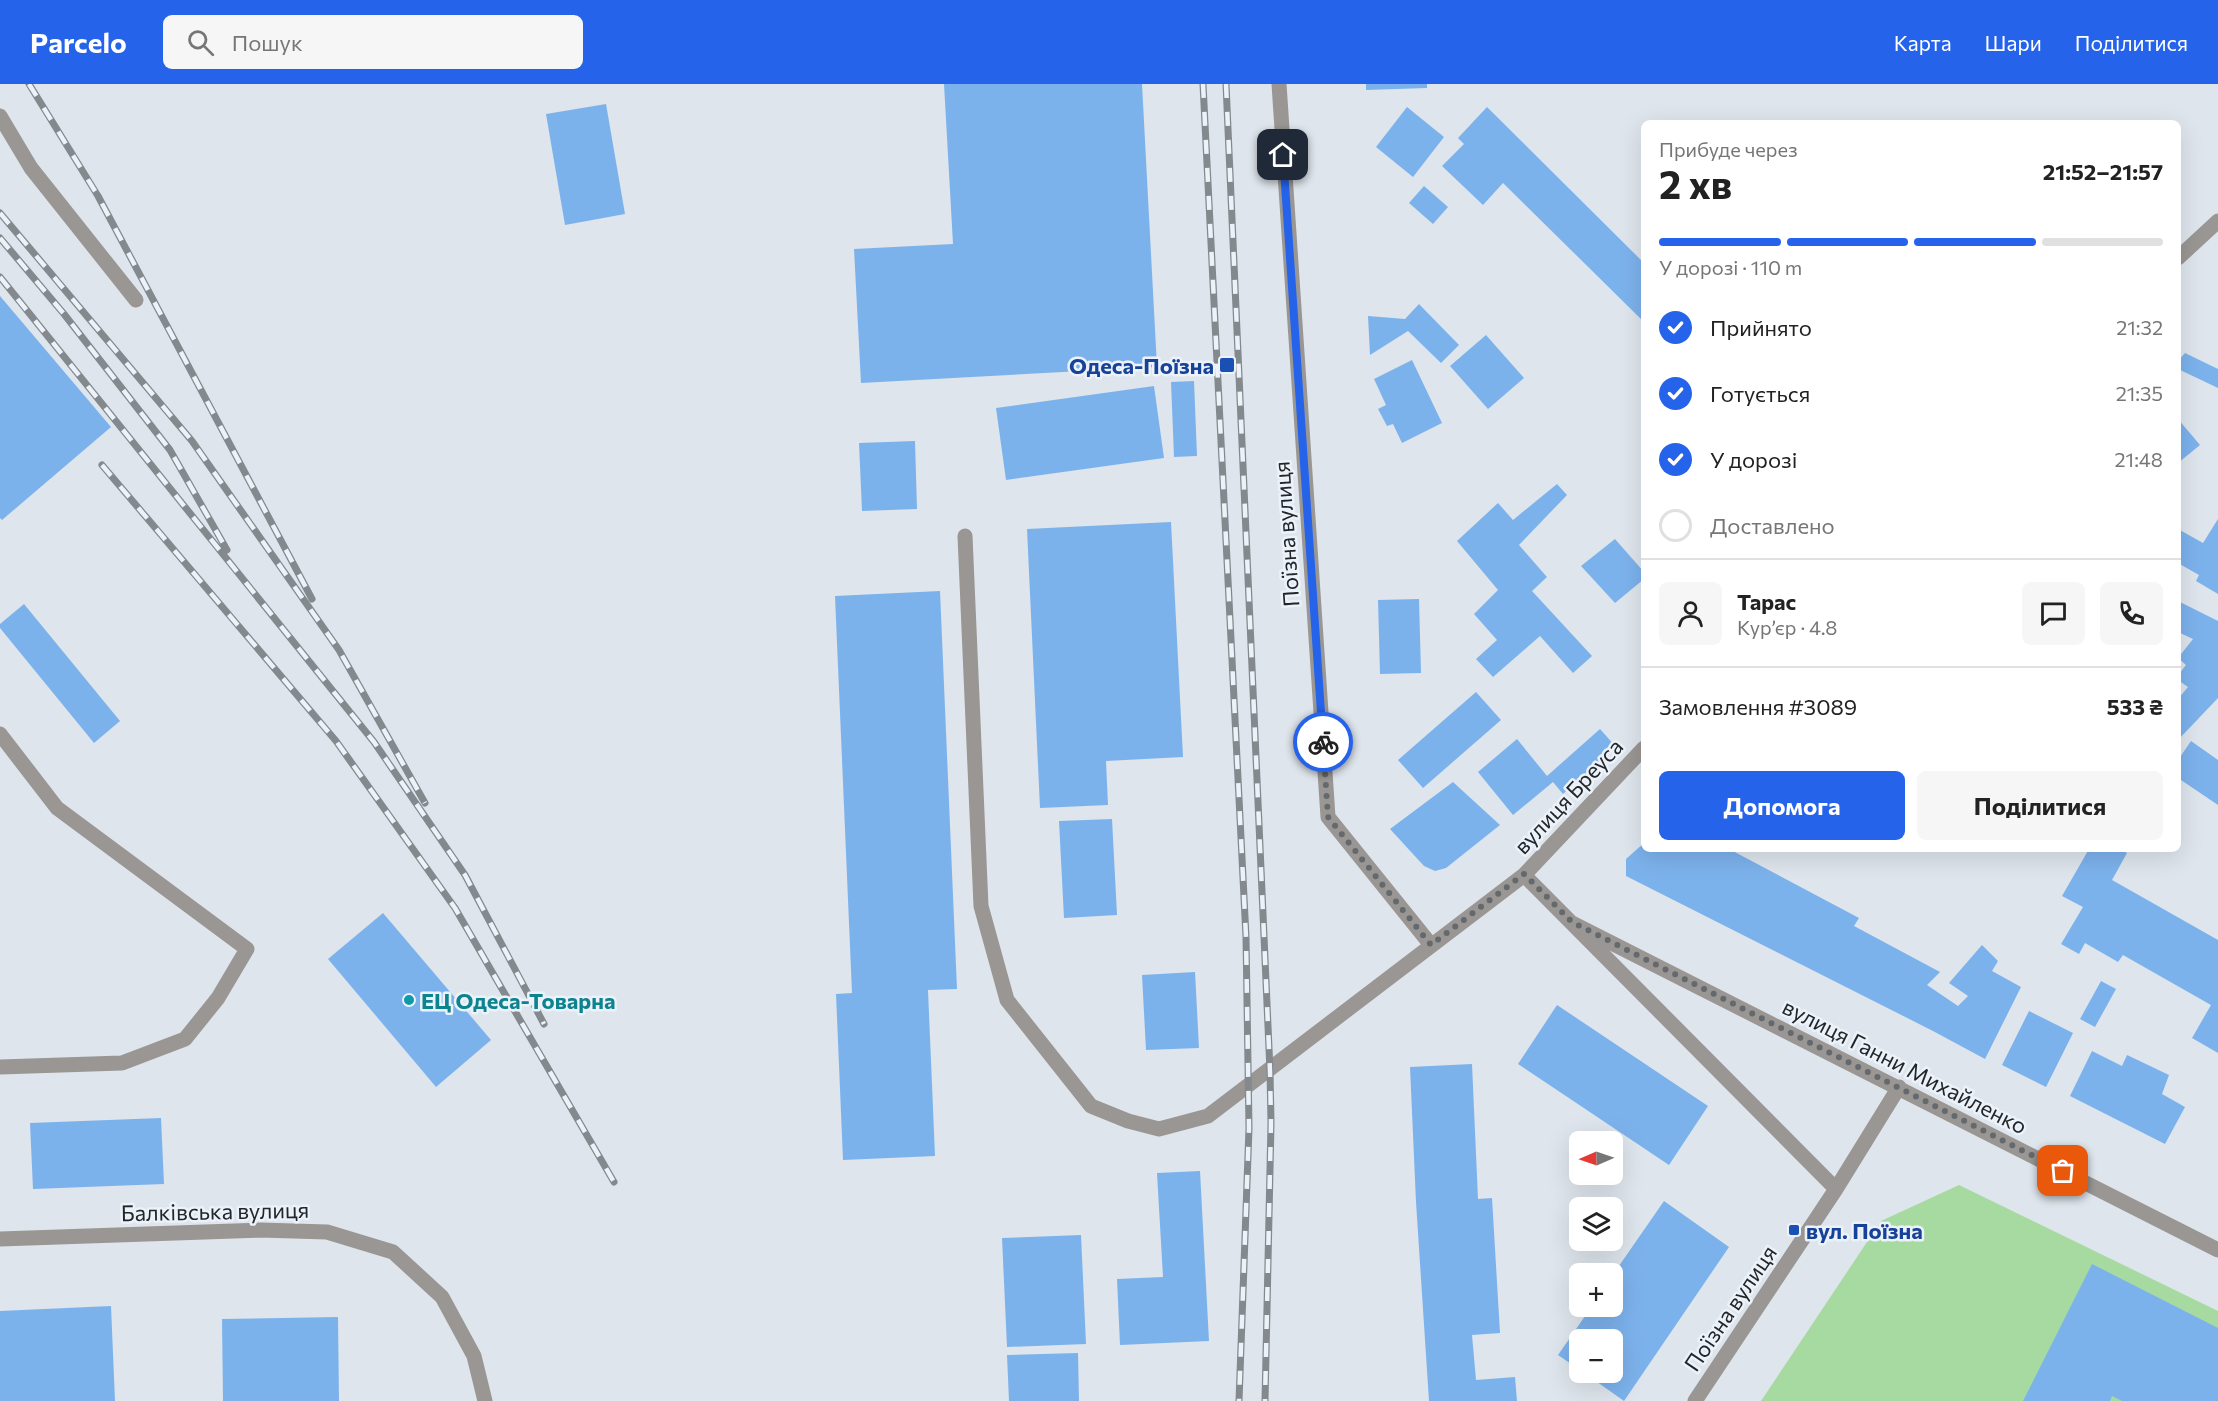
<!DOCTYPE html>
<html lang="uk">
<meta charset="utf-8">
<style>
body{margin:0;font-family:Commissioner,sans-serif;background:#f6f6f6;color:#222;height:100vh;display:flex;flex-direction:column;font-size:22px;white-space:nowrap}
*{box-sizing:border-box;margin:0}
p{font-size:20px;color:#767676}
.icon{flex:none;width:33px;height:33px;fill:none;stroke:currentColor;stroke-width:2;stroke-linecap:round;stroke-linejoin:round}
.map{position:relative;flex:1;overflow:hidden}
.sheet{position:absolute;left:1641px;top:36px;width:540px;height:732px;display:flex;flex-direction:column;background:#fff;border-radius:9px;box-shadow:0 6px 24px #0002}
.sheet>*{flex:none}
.needle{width:39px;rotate:268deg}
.controls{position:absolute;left:1569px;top:1047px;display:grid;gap:12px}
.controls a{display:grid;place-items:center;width:54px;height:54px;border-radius:9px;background:#fff;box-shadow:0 6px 24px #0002;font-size:30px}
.pin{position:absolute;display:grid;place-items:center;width:51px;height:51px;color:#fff;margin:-26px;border-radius:12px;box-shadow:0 3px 9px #0006}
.courier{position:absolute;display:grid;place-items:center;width:60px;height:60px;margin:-30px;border:4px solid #2563eb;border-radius:50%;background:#fff;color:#222;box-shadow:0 2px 8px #0007}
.headline em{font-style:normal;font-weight:700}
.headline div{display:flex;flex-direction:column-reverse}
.headline{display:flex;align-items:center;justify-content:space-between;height:102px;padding:0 18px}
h1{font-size:39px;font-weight:700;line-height:45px}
.bar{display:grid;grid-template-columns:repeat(4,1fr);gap:9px 6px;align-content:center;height:72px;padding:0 18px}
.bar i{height:8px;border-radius:4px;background:#e0e0e0}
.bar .on{background:#2563eb}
.bar p{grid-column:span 4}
.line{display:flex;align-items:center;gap:15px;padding:0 18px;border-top:2px solid #e0e0e0}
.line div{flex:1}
.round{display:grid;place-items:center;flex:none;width:63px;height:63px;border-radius:9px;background:#f6f6f6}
ol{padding:0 18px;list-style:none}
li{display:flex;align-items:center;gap:18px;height:66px}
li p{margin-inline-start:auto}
li .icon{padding:6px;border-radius:50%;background:#2563eb;color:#fff;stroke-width:4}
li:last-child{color:#767676}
li i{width:33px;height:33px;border:3px solid #e0e0e0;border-radius:50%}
.button{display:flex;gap:12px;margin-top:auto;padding:12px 18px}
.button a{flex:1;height:69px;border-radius:9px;background:#2563eb;color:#fff;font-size:24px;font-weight:700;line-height:69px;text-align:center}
.button a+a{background:#f6f6f6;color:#222}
header{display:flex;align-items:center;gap:36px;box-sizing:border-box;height:84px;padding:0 30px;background:#2563eb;color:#fff}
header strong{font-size:28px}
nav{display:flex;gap:33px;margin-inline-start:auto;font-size:21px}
.search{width:420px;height:54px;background:#f6f6f6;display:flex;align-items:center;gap:15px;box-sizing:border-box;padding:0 21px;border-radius:9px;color:#767676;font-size:22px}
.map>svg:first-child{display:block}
</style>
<header>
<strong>Parcelo</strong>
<div class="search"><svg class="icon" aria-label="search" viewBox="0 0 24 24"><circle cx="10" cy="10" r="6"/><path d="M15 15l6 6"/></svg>Пошук</div>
<nav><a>Карта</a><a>Шари</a><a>Поділитися</a></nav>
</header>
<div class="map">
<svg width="2218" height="1317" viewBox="0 0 2218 1317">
<rect width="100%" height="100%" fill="#dee5ec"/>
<path fill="#a7daa0" d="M1959 1101 2218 1227V1317H1761L1881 1137Z"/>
<path fill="#7cb2ec" d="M944 0H1142L1157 283 861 299 854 165 953 160Z
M1366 0H1427V4L1366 6Z
M606 20 625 130 565 141 546 30Z
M1407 23 1444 53 1413 93 1376 63Z
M1487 23 1644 179V238L1503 99 1483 121 1442 82 1464 60 1458 54Z
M1424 102 1448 123 1433 140 1409 119Z
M0 212 111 343 2 436 0 434Z
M1419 220 1459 261 1441 279 1408 247 1370 271 1368 232 1405 235Z
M1486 251 1524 294 1488 325 1450 282Z
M2185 269 2218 285V304L2178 285V277Z
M1412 276 1442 339 1402 359 1393 340 1387 342 1378 325 1386 321 1374 295Z
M1194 297 1197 372 1174 373 1171 298Z
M1154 302 1164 374 1006 396 996 324Z
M2178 335 2200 361 2178 379Z
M915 357 917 425 862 427 859 359Z
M1557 400 1567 411 1519 461 1547 493 1532 507 1592 572 1573 589 1540 552 1493 593 1476 575 1497 556 1474 530 1498 506 1457 457 1498 419 1513 436Z
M2218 435V510L2196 497 2199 491 2178 479V445L2203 459Z
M1171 438 1183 673 1106 677 1108 721 1040 724 1027 445Z
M1615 455 1644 488V495L1615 519 1581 482Z
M940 507 957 905 928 906 935 1072 843 1076 836 910 852 909 835 512Z
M1419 515 1421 589 1380 590 1378 516Z
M2178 517 2218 537V614L2178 656V615L2188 603 2178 596V591L2186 581 2178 574 2193 555 2178 548Z
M24 520 120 637 94 659 0 544V540Z
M1476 608 1501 636 1423 704 1398 676Z
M1600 645 1616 663 1563 710 1553 698 1513 731 1478 688 1517 655 1547 692Z
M2191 657 2218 676V721L2178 694V676Z
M1453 698 1500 741 1446 784 1435 787 1424 782 1390 745Z
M1112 735 1117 831 1064 834 1059 737Z
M1644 759V765H1729L1859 834 1854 842 1940 888 1927 901 1958 922 1968 912 1949 899 1982 861 1998 877 1992 887 2021 903 1985 975 1933 947 1626 792V775Z
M2089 765H2120L2127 769 2112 796 2218 856V969L2192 954 2211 921 2123 871 2118 878 2085 859 2079 870 2061 860 2083 823 2062 812Z
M383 829 491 956 436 1003 328 875Z
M1195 888 1199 964 1146 966 1142 891Z
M2101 897 2116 905 2095 943 2080 935Z
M1557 921 1708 1022 1669 1081 1518 980Z
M2029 927 2073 949 2046 1003 2002 981Z
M2092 967 2122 982 2127 971 2169 991 2162 1010 2185 1023 2165 1060 2070 1012Z
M1472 980 1478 1115 1492 1114 1500 1249 1472 1251 1476 1296 1515 1293 1517 1317H1429L1416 1118 1410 983Z
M161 1034 164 1100 33 1105 30 1039Z
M1200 1087 1209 1257 1120 1261 1117 1195 1163 1193 1157 1089Z
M1664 1117 1729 1163 1624 1317 1583 1288H1612V1256H1580V1286L1558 1271 1592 1222H1612V1192Z
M1081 1151 1086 1260 1007 1263 1002 1154Z
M2092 1180 2218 1244V1317H2122L2112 1312 2110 1317H2023Z
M111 1222 115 1317H0V1227Z
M338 1233 339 1317H223L222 1235Z
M1078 1269 1079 1317H1009L1007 1271Z"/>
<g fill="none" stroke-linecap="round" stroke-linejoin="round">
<path stroke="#999693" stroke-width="15" d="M1279 0 1328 733 1431 861
M0 32 31 84 136 216
M2178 174 2218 137
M965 452 981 822 1007 916 1091 1022 1128 1037 1159 1045 1208 1032 1524 791 1644 664
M0 650 57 724 247 865 218 914 185 955 122 979 0 983
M1524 791 1836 1105
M1572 839 2218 1166
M0 1155 260 1146 327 1148 393 1168 442 1213 474 1272 485 1317
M1695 1317 1836 1105 1899 1003"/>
<defs>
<path id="rail" d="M29 0 98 112 312 515
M1203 0 1246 853 1249 1044 1239 1317
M1226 0 1270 987 1271 1039 1265 1317
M0 129 192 357 339 566 425 719
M0 154 64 230 170 366 227 466
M0 193 374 658 465 791 544 940
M102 381 336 657 455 824 614 1098"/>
</defs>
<use href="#rail" stroke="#84898e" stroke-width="7"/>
<use href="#rail" stroke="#ecf2f9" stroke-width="4.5" stroke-dasharray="14" stroke-linecap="butt"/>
</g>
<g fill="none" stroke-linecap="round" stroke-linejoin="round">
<path stroke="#64696d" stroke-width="6" stroke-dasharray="0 10.8" d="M1323 658 1328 733 1431 861 1524 790 1572 838 2063 1087"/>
<path stroke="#2563eb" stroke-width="8" d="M1283 71 1323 658"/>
</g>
<g fill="#1a4fb4" stroke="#ecf2f9" stroke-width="2">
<rect x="1219" y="273" width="16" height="16" rx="3"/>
<rect x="1788" y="1140" width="12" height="12" rx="3"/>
</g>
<circle fill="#0f9aa8" stroke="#ecf2f9" stroke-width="2" cx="409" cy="916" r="6"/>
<g text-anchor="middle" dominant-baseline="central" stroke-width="5" stroke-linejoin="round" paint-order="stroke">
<g font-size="22" font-weight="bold" fill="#164399" stroke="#ecf2f9" text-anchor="end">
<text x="1214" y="281">Одеса-Поїзна</text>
<text x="1806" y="1146" text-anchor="start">вул. Поїзна</text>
</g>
<g font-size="22" fill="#232628" stroke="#ecf2f9">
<text transform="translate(1286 450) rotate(-94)">Поїзна вулиця</text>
<text transform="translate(1568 712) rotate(-47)">вулиця Бреуса</text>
<text transform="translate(1905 982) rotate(27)">вулиця Ганни Михайленко</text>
<text transform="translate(215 1127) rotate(-1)">Балківська вулиця</text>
<text transform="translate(1730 1224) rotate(-56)">Поїзна вулиця</text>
</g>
<g font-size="22" font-weight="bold" fill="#0d838f" stroke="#ecf2f9" text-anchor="start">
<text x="421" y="916">ЕЦ Одеса-Товарна</text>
</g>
</g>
</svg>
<div class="controls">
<a><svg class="needle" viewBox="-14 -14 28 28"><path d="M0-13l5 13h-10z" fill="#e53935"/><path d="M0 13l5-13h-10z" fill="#767676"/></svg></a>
<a><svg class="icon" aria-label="layers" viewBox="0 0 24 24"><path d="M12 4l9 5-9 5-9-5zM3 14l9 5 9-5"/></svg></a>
<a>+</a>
<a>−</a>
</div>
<div class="pin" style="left:2063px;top:1087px;background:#ea580c"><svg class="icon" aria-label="bag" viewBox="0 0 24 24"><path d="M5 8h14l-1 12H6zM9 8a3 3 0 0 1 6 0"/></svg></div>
<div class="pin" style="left:1283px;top:71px;background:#1f2937"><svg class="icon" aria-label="home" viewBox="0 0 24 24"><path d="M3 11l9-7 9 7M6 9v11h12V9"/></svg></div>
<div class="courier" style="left:1323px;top:658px"><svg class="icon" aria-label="bike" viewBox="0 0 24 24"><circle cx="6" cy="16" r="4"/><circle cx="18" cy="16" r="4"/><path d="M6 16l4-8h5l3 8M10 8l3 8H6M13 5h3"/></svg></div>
<section class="sheet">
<div class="headline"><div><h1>2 хв</h1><p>Прибуде через</p></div><em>21:52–21:57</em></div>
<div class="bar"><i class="on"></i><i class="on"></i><i class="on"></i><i></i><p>У дорозі · 110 m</p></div>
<ol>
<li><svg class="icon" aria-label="check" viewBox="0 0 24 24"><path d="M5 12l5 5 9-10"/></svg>Прийнято<p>21:32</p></li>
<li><svg class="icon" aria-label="check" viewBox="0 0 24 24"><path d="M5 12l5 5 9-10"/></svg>Готується<p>21:35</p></li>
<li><svg class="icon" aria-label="check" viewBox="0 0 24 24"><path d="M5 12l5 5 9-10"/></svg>У дорозі<p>21:48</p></li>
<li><i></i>Доставлено</li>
</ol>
<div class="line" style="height:108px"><a class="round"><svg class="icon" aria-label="person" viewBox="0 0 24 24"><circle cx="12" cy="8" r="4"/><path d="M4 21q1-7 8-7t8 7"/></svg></a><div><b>Тарас</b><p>Кур’єр · 4.8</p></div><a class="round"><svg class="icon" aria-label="chat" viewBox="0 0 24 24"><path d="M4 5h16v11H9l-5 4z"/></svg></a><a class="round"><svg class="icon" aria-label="phone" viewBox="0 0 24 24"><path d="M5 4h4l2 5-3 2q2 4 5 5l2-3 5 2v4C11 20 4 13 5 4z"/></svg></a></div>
<div class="line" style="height:78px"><div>Замовлення #3089</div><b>533 ₴</b></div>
<div class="button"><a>Допомога</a><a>Поділитися</a></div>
</section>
</div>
